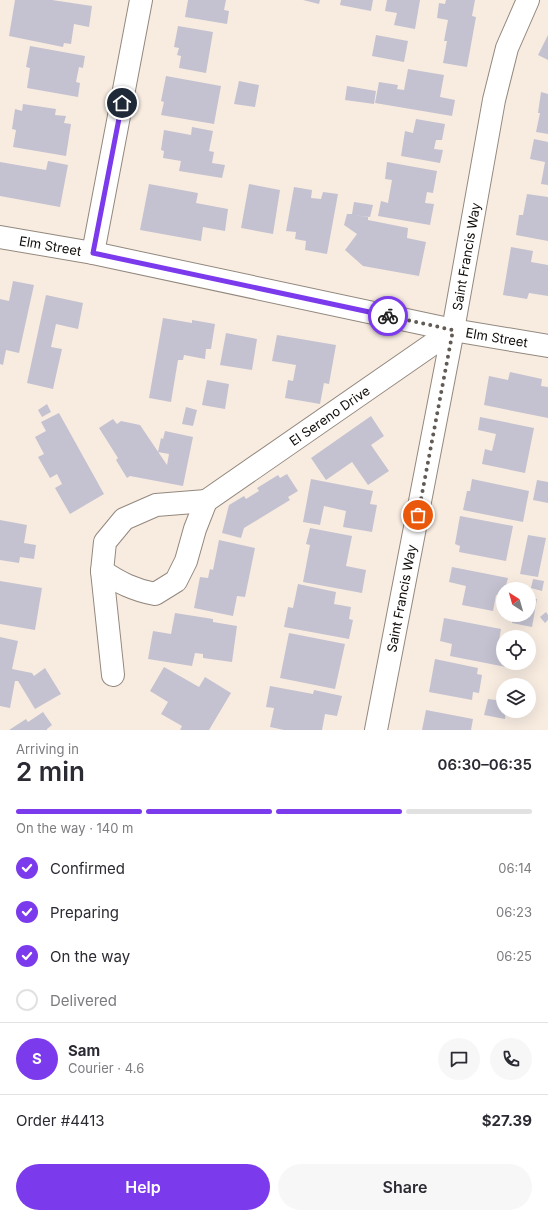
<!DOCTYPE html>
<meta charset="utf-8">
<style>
body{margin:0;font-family:Inter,sans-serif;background:#f7f7f7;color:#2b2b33;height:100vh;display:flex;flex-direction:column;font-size:15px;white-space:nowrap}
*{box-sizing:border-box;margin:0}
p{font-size:13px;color:#7c7c81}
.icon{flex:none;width:22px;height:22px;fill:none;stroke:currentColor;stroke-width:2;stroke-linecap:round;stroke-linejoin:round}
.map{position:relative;height:730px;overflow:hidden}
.details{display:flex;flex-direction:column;background:#fff;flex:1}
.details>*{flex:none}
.needle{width:26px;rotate:323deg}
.tools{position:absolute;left:496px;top:582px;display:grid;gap:8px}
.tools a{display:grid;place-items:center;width:40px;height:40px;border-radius:50%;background:#fff;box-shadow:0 4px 16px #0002;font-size:20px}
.pin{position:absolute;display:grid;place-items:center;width:34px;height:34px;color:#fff;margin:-17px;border:2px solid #fff;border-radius:50%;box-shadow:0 1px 4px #0007}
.courier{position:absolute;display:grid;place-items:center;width:40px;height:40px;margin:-20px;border:3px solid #7c3aed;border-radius:50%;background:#fff;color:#222;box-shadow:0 1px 5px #0007}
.head em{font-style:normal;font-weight:600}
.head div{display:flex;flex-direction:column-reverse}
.head{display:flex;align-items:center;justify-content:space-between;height:68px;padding:0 16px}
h1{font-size:26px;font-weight:600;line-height:30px}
.bar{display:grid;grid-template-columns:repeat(4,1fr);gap:6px 4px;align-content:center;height:48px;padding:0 16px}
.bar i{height:5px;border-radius:3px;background:#e1e1e2}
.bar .active{background:#7c3aed}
.bar p{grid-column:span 4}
.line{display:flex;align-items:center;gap:10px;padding:0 16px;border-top:1px solid #e1e1e2}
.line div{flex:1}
.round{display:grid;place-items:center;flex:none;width:42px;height:42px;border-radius:21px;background:#f7f7f7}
ol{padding:0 16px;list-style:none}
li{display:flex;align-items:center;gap:12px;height:44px}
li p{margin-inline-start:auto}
li .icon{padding:4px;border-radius:50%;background:#7c3aed;color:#fff;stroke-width:4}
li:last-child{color:#7c7c81}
li i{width:22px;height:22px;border:2px solid #e1e1e2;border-radius:50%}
.cta{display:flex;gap:8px;margin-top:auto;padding:8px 16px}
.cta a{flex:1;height:46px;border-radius:24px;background:#7c3aed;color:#fff;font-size:16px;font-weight:600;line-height:46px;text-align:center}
.cta a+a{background:#f7f7f7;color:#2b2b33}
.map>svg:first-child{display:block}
</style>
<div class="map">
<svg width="548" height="730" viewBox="0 0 548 730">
<rect width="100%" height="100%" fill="#f8ece1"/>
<path fill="#c4c2d0" d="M15 0H52L92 6 89 27 74 24 71 44 64 43 63 47 9 36Z
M188 0H226L224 10 229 11 227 24 185 17Z
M303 0H320L319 4Z
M341 0H373L371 11 340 5Z
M387 0H420L415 29 394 25 397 13 385 11Z
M446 0H475L472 16 476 17 467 67 443 63 447 41H444L448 20 437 18 439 3 445 4Z
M178 26 213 32 206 73 179 68 181 56 177 55 179 48 174 47Z
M376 35 408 41 404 62 372 56Z
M548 35V60L538 55Z
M30 46 85 56 83 68 79 67 76 82 80 83 78 97 27 88 30 68 26 67Z
M408 69 444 75 440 97 455 100 452 116 375 103 379 82 398 85 397 89 404 90Z
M166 76 221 86 214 124 161 115 164 102 161 101Z
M239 81 259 85 255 107 234 104Z
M347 86 376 91 374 104 345 100Z
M541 92 548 94V134L536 132 540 113H538Z
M23 104 56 109 55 115 66 116 64 123 71 124 66 156 13 147 16 130 12 129 15 109 22 111Z
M416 119 445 124 442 140H436L434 149 443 150 440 163 401 156 405 131 413 133Z
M192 127 213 131 209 151 214 152 212 163 225 165 222 178 179 171 181 161 163 158 164 151 161 150 164 130 191 135Z
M534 139 548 142V185L541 184 545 162 530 159Z
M48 161 68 165 60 207 0 196V162L46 170Z
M387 162 437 171 433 193 427 192 425 203 434 204 430 225 378 216 381 201 388 203 392 180 385 179Z
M149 184 198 193 196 203 228 209 225 231 203 227 201 241 140 230Z
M249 184 280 190 273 234 241 228Z
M294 187 312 190 311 198 321 199 323 192 338 194 327 254 305 250 306 241 295 239 296 232 286 231Z
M527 194 548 197V241L516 235 519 215H523Z
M354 202 373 205 370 217 353 215 368 217V220L408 228 407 238 426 242 419 276 363 266 345 250 357 234 344 225 347 214H352Z
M511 247 533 251 531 262 548 265V296L529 293 527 299 503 295Z
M13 281 34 285 19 353 6 350 3 365 0 364V299L9 301Z
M46 295 83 303 78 329 56 324 51 347 62 349 53 389 27 383Z
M163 318 192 323V320L215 324 211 349H206L205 359 184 355 183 360H178L171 402 149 398Z
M226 333 257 339 252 370 220 365Z
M277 335 336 345 329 384 324 383 320 404 285 398 288 380 293 381 296 365 272 361Z
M510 372 542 379 541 386 548 387V418L484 405 489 376 508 380Z
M207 380 229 384 225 409 202 405Z
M47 404 51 412 42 417 38 410Z
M186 407 197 410 193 426 182 424Z
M59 413 104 494 70 514 55 488 62 484 57 474 50 478 38 457 44 454 35 437 46 431 41 422Z
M371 416 384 436 371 445 389 471 368 485 352 462 326 480 311 458Z
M480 417 534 428 525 473 482 464 485 449 492 451 496 434 478 430Z
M113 419 117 424 121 421 140 425 167 465 169 454 158 452 161 438 163 439 165 431 193 437 183 486 130 476 127 478 116 460 118 458 99 428Z
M287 474 298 491 288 497 290 500 244 528 241 538 222 533 229 505 244 496 246 499 259 491 257 488 278 475 280 478Z
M311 479 373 491 370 504 377 505 372 532 343 527 346 511 324 506 320 525 303 522Z
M472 479 529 491 523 522 463 510 467 491H470Z
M537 480 548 482V503L533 500Z
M460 516 513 526 506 561 459 552 460 546 455 544Z
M0 520 27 525 24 543 36 545 34 559 20 557 19 563 0 560Z
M310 528 352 536 346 566 366 570 362 593 303 582 310 545 306 544Z
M528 535 546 538 538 577 520 574Z
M219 540 255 548 245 597 237 596 233 616 194 608 200 577 208 578 210 569 213 570Z
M452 567 508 578 505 589H503V597L496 595 493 611 462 605 466 586 449 582Z
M533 579 544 581 542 591 531 588Z
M0 581 42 588 35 630 0 624Z
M298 584 336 592 334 604 351 607 349 619 353 620 349 639 284 627 288 607 293 608Z
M529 598 537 599 532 627 512 623 513 615H529Z
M546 612 548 615V620L545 623 540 617Z
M175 613 213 619V622L237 626 232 662 203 658V654L195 653 192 666 148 659 153 631 171 634Z
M444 618 501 629 499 641 503 642V663H507L506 667 450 656 452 644 440 641Z
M289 633 345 644 335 689 280 678Z
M0 637 18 641 12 669 32 673 34 676 45 668 61 694 35 709 18 681H15L10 708 0 706Z
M435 659 478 668 477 674 482 675 479 693 473 692 472 700 429 692Z
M164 667 199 687 205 677 231 693 209 730H180L182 726 161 714 168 702 150 691Z
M270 686 313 694 314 690 342 696 337 716 325 714 322 730H284L270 727 274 708 266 707Z
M488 699 503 701V711H506L505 719 484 715Z
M426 710 473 719 471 730H422Z
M43 712 52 725 47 729V730H9L26 719 28 722Z"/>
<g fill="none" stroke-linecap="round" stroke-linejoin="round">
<defs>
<g id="minor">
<path id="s1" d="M0 237 93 253 453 330 548 346"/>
<path d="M93 253 141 0"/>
<path id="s2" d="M206 501 453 330"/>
<path d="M102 571C120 583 134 590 155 594L176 581 186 561 195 529 206 501"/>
<path d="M113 675 102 571 105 542 124 519 156 505 206 501"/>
<path id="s3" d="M376 730 453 330 494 100 507 48 528 0"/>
</g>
</defs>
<use href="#minor" stroke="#93887e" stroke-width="24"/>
<use href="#minor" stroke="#fff" stroke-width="22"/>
</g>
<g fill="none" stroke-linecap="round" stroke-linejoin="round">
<path stroke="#615a55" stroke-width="4" stroke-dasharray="0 7.2" d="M388 316 453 330 418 515"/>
<path stroke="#7c3aed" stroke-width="5" d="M122 103 93 253 388 316"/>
</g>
<g text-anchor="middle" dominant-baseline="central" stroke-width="3" stroke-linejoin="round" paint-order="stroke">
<g font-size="13" fill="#100c09" stroke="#fefbf9">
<text stroke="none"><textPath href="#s1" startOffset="51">Elm Street</textPath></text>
<text stroke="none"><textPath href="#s3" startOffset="482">Saint Francis Way</textPath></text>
<text stroke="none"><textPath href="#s1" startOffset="507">Elm Street</textPath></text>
<text stroke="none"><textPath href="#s2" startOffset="150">El Sereno Drive</textPath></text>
<text stroke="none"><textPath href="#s3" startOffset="134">Saint Francis Way</textPath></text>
</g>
</g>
</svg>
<div class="tools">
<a><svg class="needle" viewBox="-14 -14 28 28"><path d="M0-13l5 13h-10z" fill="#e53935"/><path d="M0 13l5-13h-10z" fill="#7c7c81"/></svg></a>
<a><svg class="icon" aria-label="locate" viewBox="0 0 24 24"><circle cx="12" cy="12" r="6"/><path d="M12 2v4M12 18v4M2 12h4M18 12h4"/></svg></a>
<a><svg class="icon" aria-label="layers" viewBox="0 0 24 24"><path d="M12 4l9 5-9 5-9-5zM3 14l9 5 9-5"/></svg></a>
</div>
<div class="pin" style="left:418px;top:515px;background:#ea580c"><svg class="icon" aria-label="bag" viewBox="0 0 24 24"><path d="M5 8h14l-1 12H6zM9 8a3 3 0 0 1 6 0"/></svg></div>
<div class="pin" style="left:122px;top:103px;background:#1f2937"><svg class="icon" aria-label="home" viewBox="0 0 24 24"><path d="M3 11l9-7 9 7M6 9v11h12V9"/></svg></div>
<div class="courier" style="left:388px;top:316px"><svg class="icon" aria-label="bike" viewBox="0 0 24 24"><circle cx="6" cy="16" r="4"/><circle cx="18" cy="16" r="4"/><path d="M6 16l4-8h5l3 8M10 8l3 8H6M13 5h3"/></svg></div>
</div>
<section class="details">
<div class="head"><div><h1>2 min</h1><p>Arriving in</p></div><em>06:30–06:35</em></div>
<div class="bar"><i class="active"></i><i class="active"></i><i class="active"></i><i></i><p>On the way · 140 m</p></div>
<ol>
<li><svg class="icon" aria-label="check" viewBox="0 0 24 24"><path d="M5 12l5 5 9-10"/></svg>Confirmed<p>06:14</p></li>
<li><svg class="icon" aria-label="check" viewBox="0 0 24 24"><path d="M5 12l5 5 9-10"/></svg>Preparing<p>06:23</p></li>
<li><svg class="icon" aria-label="check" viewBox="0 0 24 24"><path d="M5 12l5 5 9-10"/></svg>On the way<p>06:25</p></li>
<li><i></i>Delivered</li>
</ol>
<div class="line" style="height:72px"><b class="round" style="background:#7c3aed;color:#fff">S</b><div><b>Sam</b><p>Courier · 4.6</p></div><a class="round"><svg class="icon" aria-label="chat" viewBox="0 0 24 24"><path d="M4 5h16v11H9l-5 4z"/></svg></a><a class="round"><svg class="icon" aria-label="phone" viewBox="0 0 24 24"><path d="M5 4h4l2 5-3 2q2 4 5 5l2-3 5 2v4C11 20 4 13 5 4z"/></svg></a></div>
<div class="line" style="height:52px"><div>Order #4413</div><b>$27.39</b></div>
<div class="cta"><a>Help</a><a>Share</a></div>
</section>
